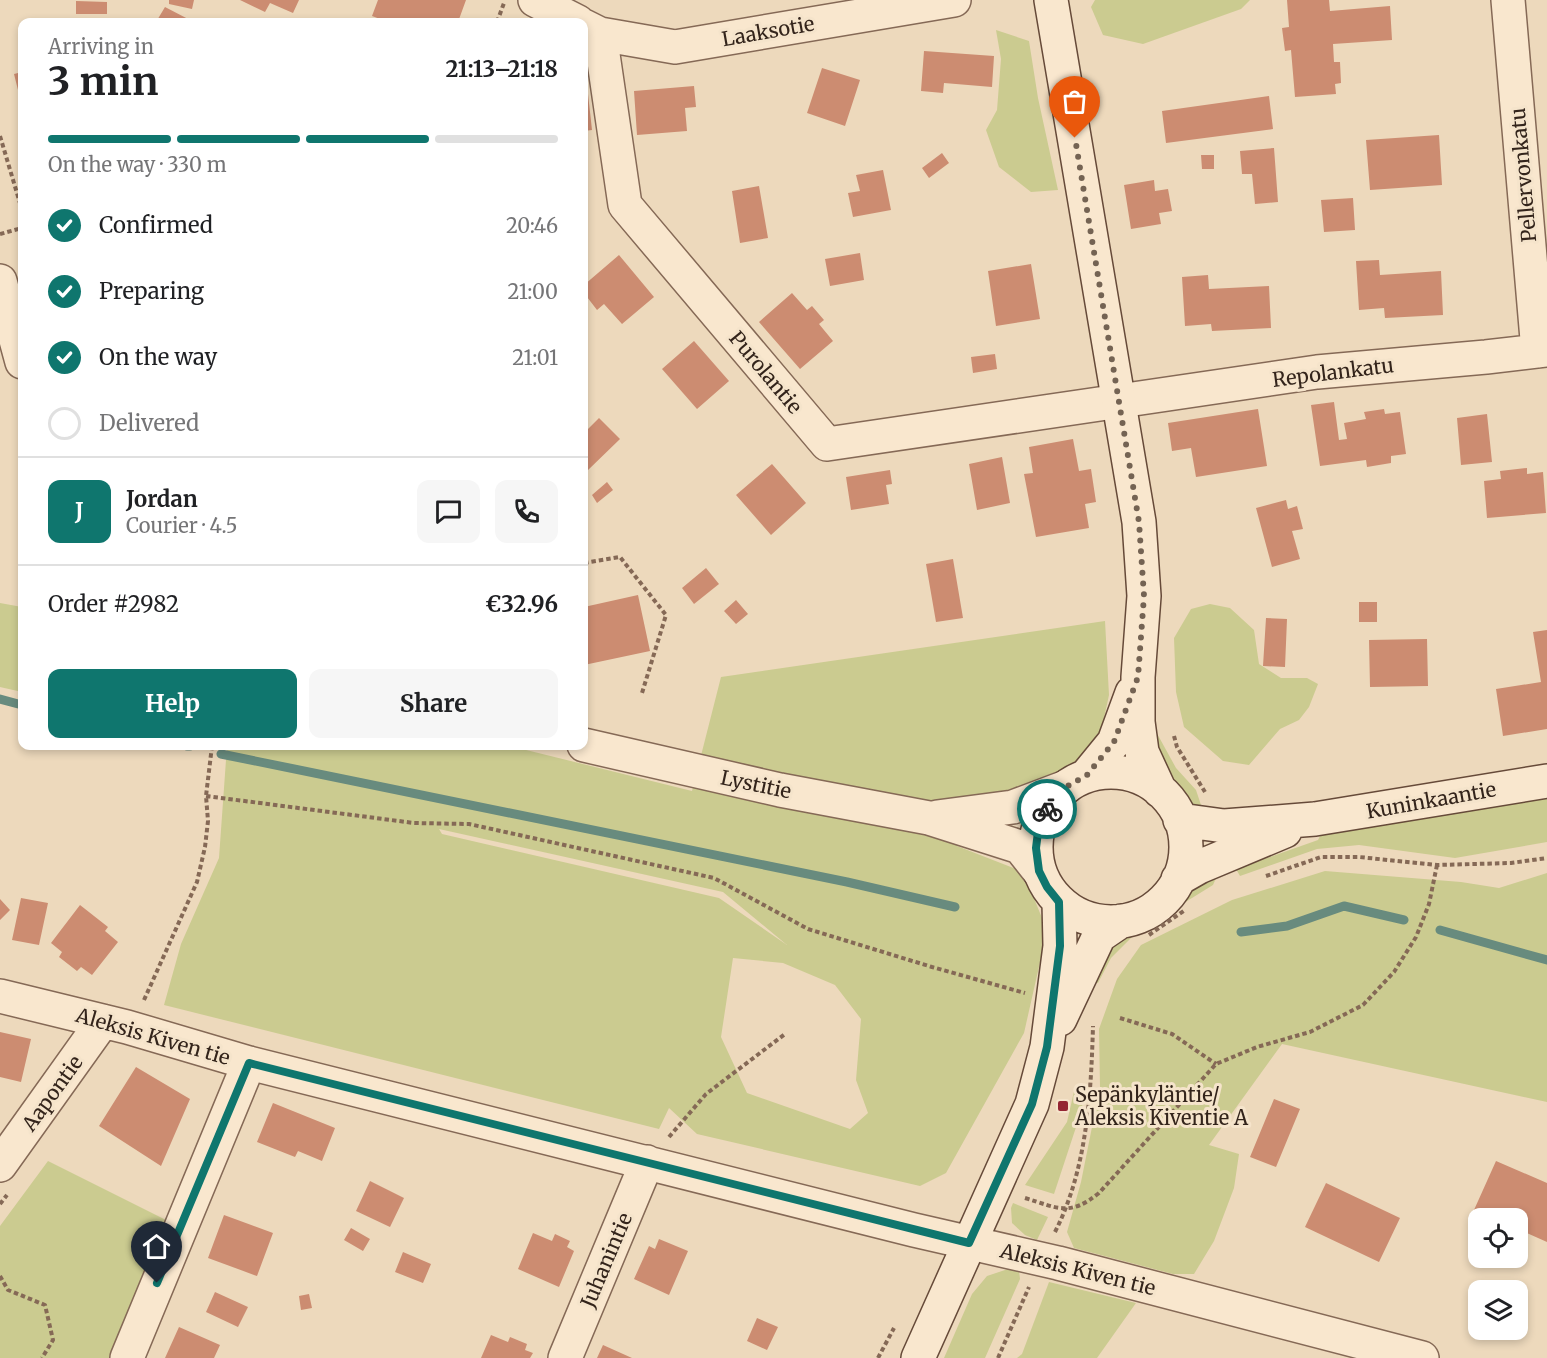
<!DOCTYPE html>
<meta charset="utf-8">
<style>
body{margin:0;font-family:Merriweather,serif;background:#f6f6f6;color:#202124;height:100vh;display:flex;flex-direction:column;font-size:22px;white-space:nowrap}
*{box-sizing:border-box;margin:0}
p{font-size:20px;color:#757577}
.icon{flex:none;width:33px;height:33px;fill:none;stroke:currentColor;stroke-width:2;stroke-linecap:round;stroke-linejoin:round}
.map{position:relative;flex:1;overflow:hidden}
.details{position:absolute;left:18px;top:18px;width:570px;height:732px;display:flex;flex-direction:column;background:#fff;border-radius:12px;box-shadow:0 3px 9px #0003}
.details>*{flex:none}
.tools{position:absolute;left:1468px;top:1208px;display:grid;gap:12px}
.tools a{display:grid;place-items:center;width:60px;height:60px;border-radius:12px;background:#fff;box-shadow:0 3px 9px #0003;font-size:30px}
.pin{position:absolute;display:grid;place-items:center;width:51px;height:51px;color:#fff;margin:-62px -26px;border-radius:50% 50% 50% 0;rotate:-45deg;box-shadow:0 0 6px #0007}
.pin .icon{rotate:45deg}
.courier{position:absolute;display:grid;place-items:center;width:60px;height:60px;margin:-30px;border:4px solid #0f766e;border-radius:50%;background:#fff;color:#222;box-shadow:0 2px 8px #0007}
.overview em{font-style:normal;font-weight:700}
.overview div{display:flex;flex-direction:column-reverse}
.overview{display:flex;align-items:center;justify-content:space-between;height:102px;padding:0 30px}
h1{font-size:39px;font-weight:700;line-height:45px}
.bar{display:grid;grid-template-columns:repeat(4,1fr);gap:9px 6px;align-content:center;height:72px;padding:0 30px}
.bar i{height:8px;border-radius:4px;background:#e0e0e0}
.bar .selected{background:#0f766e}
.bar p{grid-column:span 4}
.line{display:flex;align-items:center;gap:15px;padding:0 30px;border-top:2px solid #e0e0e0}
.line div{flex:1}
.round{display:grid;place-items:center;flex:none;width:63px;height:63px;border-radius:12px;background:#f6f6f6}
ol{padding:0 30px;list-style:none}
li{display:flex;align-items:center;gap:18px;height:66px}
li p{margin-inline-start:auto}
li .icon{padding:6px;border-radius:50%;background:#0f766e;color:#fff;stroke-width:4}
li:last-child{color:#757577}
li i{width:33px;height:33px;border:3px solid #e0e0e0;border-radius:50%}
.action{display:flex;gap:12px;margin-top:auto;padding:12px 30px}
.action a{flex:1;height:69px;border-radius:12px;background:#0f766e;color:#fff;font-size:24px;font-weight:700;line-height:69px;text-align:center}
.action a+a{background:#f6f6f6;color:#202124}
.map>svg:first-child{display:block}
</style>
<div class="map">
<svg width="1547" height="1358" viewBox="0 0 1547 1358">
<rect width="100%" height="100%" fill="#edd9bc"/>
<path fill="#cbcb90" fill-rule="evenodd" d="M1095 0H1250L1241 9 1143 44 1103 35 1091 7Z
M996 30 1029 41 1038 98 1058 190 1031 192 999 167 986 130 997 110 1001 59Z
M0 603 22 607V692L0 687Z
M1210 604 1230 608 1254 630 1259 664 1281 678H1307L1318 684 1309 707 1299 720 1280 729 1249 765 1223 761 1184 727 1176 692 1174 638 1191 609Z
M1105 621 1109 695 1101 732 1069 777 1015 793 964 799 957 846 1016 869 1031 891 1042 918 1043 949 1024 1033 946 1173 920 1186 697 1134 669 1108 659 1129 164 1005 181 944 219 858 227 746H510L692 791 721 677ZM439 829 723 892 787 945 719 898 442 834ZM733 958 783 963 835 985 861 1019 856 1080 868 1113 850 1129 747 1093 721 1037Z
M1154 728 1176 768 1196 790 1205 817C1198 814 1189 812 1182 808 1158 792 1158 753 1154 728Z
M1547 795V842L1455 858 1359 845 1317 849 1240 876 1236 869 1318 840 1321 834Z
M1325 871 1461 882 1499 888 1547 873V1102L1282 1044 1209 1145 1239 1154 1234 1188 1214 1241 1194 1274H1173L1074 1248 1067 1232 1081 1182 1100 1087 1099 1029 1117 979 1141 945 1232 900Z
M1217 876 1213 885 1137 932 1111 958 1098 983 1088 980 1115 939 1159 914 1189 891Z
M1075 1087 1083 1091 1082 1109 1054 1194 1025 1185 1067 1122Z
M48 1161 172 1223 121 1358H0V1226Z
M1013 1203 1048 1217 1037 1240 1025 1235 1012 1223 1011 1208Z
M1008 1269 1019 1271 1020 1279 985 1358H944L972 1294 987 1276Z
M1049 1282 1136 1303 1097 1358H1017L1022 1354Z"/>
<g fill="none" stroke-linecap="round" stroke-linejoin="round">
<path stroke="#688b7e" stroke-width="9" d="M0 699 22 705
M187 746H190
M221 754 847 882 955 907
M1440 930 1547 960
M1241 932 1287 926 1344 906 1404 920"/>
</g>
<path fill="#cc8c71" d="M169 0H194L192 9 169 4Z
M240 0H299L293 13 270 3 265 12Z
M378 0H466L458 22H388L372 16Z
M1287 0H1329L1330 11 1390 6 1392 40 1333 44 1334 62H1340L1341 83 1335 84 1336 94 1295 97 1291 50 1285 51 1282 28 1289 27Z
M76 1 107 2V14H76Z
M165 7 190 20 189 22H156Z
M924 51 994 56 992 87 944 83 943 93 921 91Z
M822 68 860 80 845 126 807 113Z
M22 72V106L14 74Z
M694 86 696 107 685 108 687 131 637 135 634 91Z
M588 94 592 130 584 131V95Z
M1269 96 1273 129 1166 143 1162 111Z
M1439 135 1442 185 1370 190 1366 140Z
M1274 148 1278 202 1255 204 1252 174H1242L1240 151Z
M942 153 949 163 929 178 922 168Z
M1201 155H1214V169H1202Z
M883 170 891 210 853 217 848 193 860 191 856 175Z
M1154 180 1155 191 1168 189 1172 211 1159 213 1161 224 1131 229 1124 185Z
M759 186 768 238 740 243 732 191Z
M1353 198 1355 230 1324 232 1321 200Z
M860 253 864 280 830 286 825 259Z
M619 255 654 297 622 324 604 304 597 310 584 293V285Z
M1379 260 1380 275 1441 271 1443 315 1385 318 1384 308 1359 310 1356 261Z
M1031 264 1040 319 996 326 988 271Z
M1208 275 1209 289 1269 286 1271 328 1212 331 1211 324 1185 326 1182 277Z
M792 293 807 310 812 306 824 320 819 324 833 341 800 369 759 322Z
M694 341 729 381 697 409 662 369Z
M995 354 997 369 973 373 971 357Z
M1334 402 1339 440 1347 439 1344 423 1366 419 1364 412 1384 409 1385 414 1400 412 1406 454 1391 456V463L1367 467 1366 460 1320 466 1311 405Z
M1258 409 1267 466 1196 477 1191 448 1172 451 1168 423Z
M1487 414 1492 462 1461 465 1457 418Z
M599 418 620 439 586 472 584 469V433Z
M1073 439 1079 471 1091 469 1096 502 1085 504 1089 528 1036 537 1024 474 1033 473 1029 447Z
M1002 457 1010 503 977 510 969 464Z
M772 464 806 503 771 535 736 495Z
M1527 468V474L1543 472 1546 513 1487 518 1484 481 1501 479 1500 471Z
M890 470 892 484 886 485 889 504 851 510 846 477Z
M607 482 613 490 597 503 592 495Z
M1286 500 1288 509 1297 506 1303 529 1292 531 1300 559 1272 567 1256 508Z
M953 559 963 618 936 622 926 564Z
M706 568 719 584 694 604 682 588Z
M638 595 650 651 584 665V607Z
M736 600 748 614 736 624 724 611Z
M1359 602H1377V622H1359Z
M1266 618 1287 619 1285 667 1263 666Z
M1547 630V729L1503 736 1496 689 1541 682 1533 632Z
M1427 639 1428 686 1370 687 1369 640Z
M21 898 48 903 39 945 12 940Z
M0 899 10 910 0 920Z
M80 905 108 927 105 931 118 942 92 975 81 967 77 971 59 957 62 952 51 943Z
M0 1032 31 1039 21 1082 0 1077Z
M136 1067 190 1099 161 1166 99 1126Z
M1274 1099 1300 1109 1276 1167 1250 1157Z
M273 1103 335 1128 322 1161 298 1151 295 1157 257 1142Z
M1496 1161 1547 1183V1242L1518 1229V1218H1493L1474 1210Z
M370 1181 404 1198 390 1227 356 1211Z
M1326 1183 1400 1218 1379 1262 1305 1227Z
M224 1215 273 1233 257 1276 208 1258Z
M351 1228 370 1239 363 1251 344 1240Z
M533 1233 552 1241 555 1234 570 1241 567 1247 574 1251 559 1287 518 1269Z
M659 1239 688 1251 669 1295 634 1279 649 1246 655 1249Z
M403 1252 431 1264 423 1283 395 1272Z
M215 1292 248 1307 238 1327 206 1312Z
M309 1294 312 1308 301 1310 299 1296Z
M757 1318 778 1327 767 1350 747 1341Z
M179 1327 220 1345 214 1358H165Z
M491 1335 508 1342 510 1337 527 1344 525 1350 533 1353 530 1358H481Z
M603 1345 632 1358H597Z"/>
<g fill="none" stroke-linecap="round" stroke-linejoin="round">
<defs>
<path id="street" d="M535 0 578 22
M1508 0 1538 351
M584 26 600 34 675 47 954 0
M600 34 625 205 827 444 1317 372 1486 357 1547 350
M0 281 22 362
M584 745 780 790 929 818 1020 847 1039 871
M937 817 1013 807 1066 787
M0 996 127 1027 249 1063 914 1230 1058 1263 1422 1358
M0 1165 103 1021
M127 1358 249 1063
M565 1358 647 1162"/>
<path id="secondary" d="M1051 0 1139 522 1144 596 1138 677V722L1142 752 1160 791
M1036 847a75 75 0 1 1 150 0a75 75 0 1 1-150 0Z
M1087 775 1114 742 1132 693
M1180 820 1224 826 1315 819 1547 781
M1178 879 1199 867 1285 831
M1060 1019 1099 936 1121 921
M918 1358 1032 1104 1047 1047 1060 946 1059 902"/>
</defs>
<use href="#street" stroke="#856956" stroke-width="36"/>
<use href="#secondary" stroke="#664a39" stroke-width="36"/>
<path stroke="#856956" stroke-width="4" stroke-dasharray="4.5 3" stroke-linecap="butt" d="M497 22 504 3
M0 136 22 210
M0 234 22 228
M584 563 620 557 666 615 642 693
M1174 736 1177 747 1205 792
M206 796 414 823 469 824 714 878 808 929 932 967 1025 993
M1266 876 1321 857H1359L1437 865 1511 863 1547 858
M1149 935 1185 910
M144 1000 197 882 205 847 208 821 206 796 212 746
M1120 1018 1172 1034 1216 1064
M669 1137 706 1094 785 1034
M1025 1198C1058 1208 1069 1217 1099 1193L1216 1064 1257 1047 1310 1032 1363 1005 1394 972 1416 937 1429 904 1437 865
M0 1204 7 1195
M1055 1232C1087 1169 1091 1095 1093 1026
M0 1276 8 1290 45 1305 53 1340 42 1358
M878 1358 894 1328
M998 1358 1029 1287"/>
<use href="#street" stroke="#f9e7ce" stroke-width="33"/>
<use href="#secondary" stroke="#f9e7ce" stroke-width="33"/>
</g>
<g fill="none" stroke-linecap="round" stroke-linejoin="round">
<path stroke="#746353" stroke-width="6" stroke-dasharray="0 10.8" d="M1047 809 1049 804 1066 787 1087 775 1114 742 1138 677 1144 596 1139 522 1075 138"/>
<path stroke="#0f766e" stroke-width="8" d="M157 1283 249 1063 969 1243 1032 1104 1047 1047 1060 946 1059 902 1047 887 1039 871 1036 848 1039 824 1047 809"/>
</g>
<rect fill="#942633" stroke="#f5e4cb" stroke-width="2" x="1057" y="1100" width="12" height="12" rx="3"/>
<g text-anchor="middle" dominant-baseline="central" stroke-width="6" stroke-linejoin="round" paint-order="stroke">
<g font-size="20" fill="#33241b" stroke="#f5e4cb">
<text transform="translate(768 31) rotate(-10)">Laaksotie</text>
<text transform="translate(1523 175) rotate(-95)">Pellervonkatu</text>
<text transform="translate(766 372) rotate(50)">Purolantie</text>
<text transform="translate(1333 372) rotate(-7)">Repolankatu</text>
<text transform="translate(756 784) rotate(12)">Lystitie</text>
<text transform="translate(1431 800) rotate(-10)">Kuninkaantie</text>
<text transform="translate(153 1036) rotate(16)">Aleksis Kiven tie</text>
<text transform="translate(52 1093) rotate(-54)">Aapontie</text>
<text transform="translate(606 1260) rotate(-67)">Juhanintie</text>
<text transform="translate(1078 1269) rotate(14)">Aleksis Kiven tie</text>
</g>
<g font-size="20" fill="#33241b" stroke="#f5e4cb" text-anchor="start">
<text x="1075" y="1094">Sepänkyläntie/<tspan x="1075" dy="23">Aleksis Kiventie A</tspan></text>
</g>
</g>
</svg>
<div class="tools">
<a><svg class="icon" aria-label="locate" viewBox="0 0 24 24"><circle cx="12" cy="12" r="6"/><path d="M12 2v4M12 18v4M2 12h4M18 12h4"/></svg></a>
<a><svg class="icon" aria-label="layers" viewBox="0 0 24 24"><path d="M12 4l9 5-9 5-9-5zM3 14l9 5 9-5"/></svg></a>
</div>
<div class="pin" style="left:1075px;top:138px;background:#ea580c"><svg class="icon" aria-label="bag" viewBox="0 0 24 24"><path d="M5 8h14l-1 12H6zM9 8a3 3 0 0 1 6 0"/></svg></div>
<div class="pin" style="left:157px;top:1283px;background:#1f2937"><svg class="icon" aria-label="home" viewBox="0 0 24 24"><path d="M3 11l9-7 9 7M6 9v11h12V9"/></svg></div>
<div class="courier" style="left:1047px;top:809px"><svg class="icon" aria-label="bike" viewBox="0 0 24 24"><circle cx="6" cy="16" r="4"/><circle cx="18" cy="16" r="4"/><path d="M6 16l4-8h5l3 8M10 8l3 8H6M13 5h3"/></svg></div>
<section class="details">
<div class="overview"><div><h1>3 min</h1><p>Arriving in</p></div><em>21:13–21:18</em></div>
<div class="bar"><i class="selected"></i><i class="selected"></i><i class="selected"></i><i></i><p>On the way · 330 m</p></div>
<ol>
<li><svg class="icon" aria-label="check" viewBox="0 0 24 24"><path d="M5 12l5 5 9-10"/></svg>Confirmed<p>20:46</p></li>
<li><svg class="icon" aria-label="check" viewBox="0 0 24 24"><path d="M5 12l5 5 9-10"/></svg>Preparing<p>21:00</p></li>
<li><svg class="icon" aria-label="check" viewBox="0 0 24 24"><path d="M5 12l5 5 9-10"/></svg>On the way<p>21:01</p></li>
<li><i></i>Delivered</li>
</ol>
<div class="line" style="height:108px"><b class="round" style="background:#0f766e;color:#fff">J</b><div><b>Jordan</b><p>Courier · 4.5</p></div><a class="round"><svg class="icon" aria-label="chat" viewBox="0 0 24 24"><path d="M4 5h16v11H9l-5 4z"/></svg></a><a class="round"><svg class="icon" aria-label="phone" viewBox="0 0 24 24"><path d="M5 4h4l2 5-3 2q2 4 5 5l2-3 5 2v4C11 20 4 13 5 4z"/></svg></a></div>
<div class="line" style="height:78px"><div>Order #2982</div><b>€32.96</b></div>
<div class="action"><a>Help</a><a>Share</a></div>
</section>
</div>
